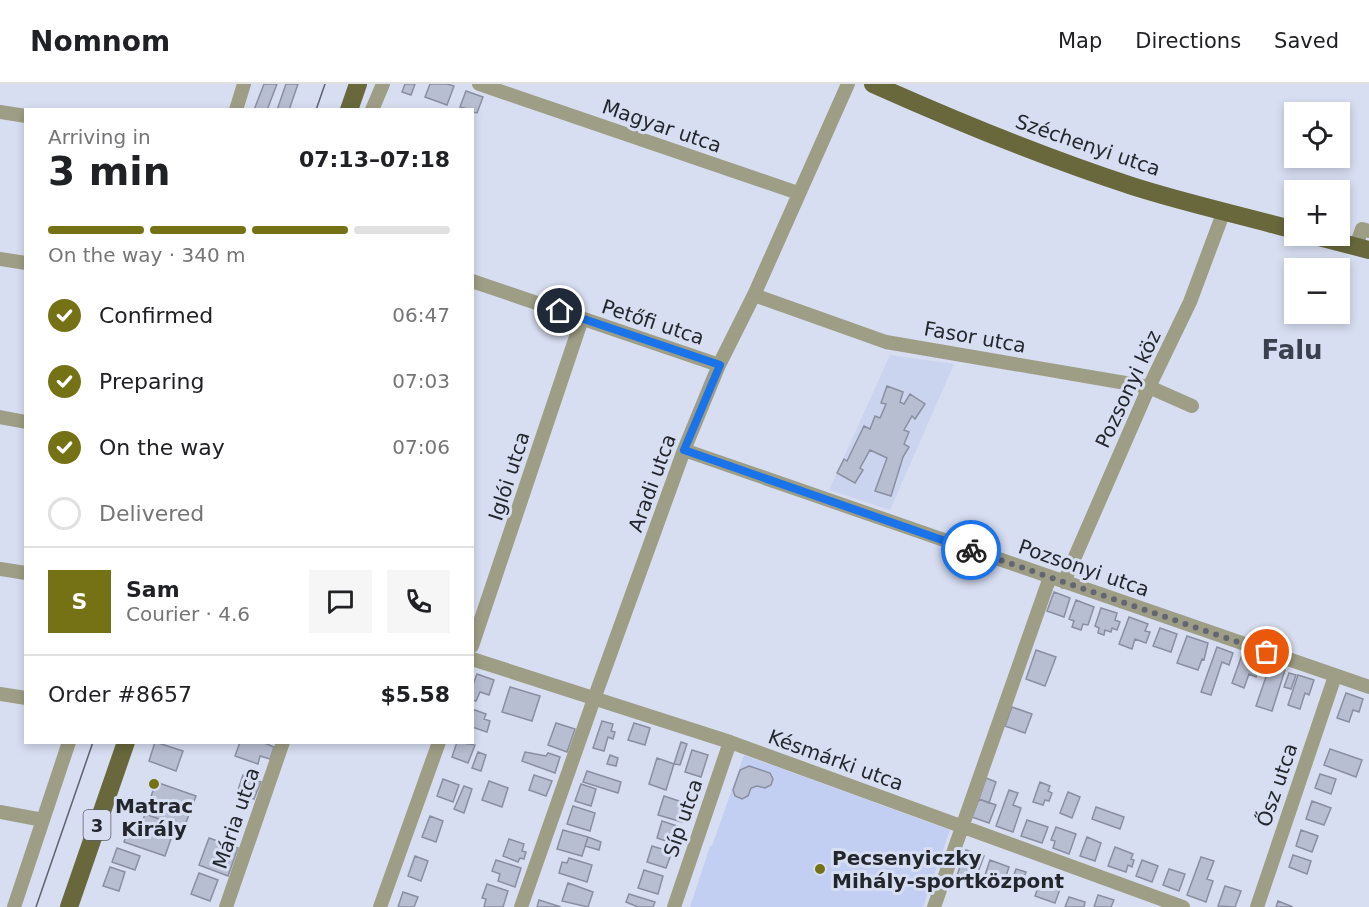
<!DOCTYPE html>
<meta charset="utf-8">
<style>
body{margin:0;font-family:"DejaVu Sans",sans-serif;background:#f6f6f6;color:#202124;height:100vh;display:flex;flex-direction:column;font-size:22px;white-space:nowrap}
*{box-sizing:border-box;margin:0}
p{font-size:20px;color:#757577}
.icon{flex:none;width:33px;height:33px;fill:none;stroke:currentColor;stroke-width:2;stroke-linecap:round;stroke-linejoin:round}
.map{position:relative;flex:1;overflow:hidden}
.panel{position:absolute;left:24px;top:24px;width:450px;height:636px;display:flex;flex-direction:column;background:#fff;border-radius:0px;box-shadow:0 3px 9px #0003}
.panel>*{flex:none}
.buttons{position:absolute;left:1284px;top:18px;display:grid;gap:12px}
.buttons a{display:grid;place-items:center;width:66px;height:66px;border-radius:0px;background:#fff;box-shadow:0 3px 9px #0003;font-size:30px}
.pin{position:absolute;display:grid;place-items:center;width:51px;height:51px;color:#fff;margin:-26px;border:3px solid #fff;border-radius:50%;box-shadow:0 2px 6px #0007}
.courier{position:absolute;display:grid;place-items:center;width:60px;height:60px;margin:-30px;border:4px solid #1a73e8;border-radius:50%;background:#fff;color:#222;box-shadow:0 2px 8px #0007}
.head em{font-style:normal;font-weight:800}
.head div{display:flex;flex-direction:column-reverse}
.head{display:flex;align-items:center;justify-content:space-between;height:102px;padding:0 24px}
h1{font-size:39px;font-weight:800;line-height:45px}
.bar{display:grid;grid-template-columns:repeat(4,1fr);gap:9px 6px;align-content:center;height:72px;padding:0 24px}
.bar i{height:8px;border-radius:4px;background:#e0e0e0}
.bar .selected{background:#757216}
.bar p{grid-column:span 4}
.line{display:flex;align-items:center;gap:15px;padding:0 24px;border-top:2px solid #e0e0e0}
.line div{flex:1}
.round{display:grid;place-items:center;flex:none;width:63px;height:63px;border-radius:0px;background:#f6f6f6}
ol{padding:0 24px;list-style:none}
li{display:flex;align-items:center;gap:18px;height:66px}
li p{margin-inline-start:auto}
li .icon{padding:6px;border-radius:50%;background:#757216;color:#fff;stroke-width:4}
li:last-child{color:#757577}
li i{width:33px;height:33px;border:3px solid #e0e0e0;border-radius:50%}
header{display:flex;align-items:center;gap:36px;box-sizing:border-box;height:84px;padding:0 30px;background:#fff;border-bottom:2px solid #e0e0e0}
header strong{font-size:28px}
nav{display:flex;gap:33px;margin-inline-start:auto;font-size:21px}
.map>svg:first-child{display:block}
</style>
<header>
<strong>Nomnom</strong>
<nav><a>Map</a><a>Directions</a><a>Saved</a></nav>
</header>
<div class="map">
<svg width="1369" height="823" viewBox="0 0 1369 823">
<rect width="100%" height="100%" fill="#d7def1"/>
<path fill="#cbd4ee" d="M890 271 954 280 890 426 829 406Z"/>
<path fill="#c3cff2" d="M744 671 950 746 923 823H690L710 762H712Z"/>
<path fill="#b8bed1" stroke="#898fa1" stroke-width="1.5" d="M264 0H277L267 26H254Z
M286 0H298L289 26H277Z
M405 0H415L411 11 402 8Z
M430 0H447L454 2 447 21 425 13Z
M466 7 483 13 477 29 472 28V26L460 23Z
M887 302 903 308 900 318 904 320 910 310 925 320 915 335 912 332 904 346 909 348 904 360 909 363 903 373 891 412 875 407 887 374 870 366 860 384 863 386 855 399 837 389 844 375 847 377 864 342 870 345 875 332 880 334 886 320 881 319Z
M1054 508 1070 514 1064 533 1047 527Z
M1076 516 1094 523 1088 541 1083 540 1081 546 1072 543 1074 537 1069 535Z
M1101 524 1117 529 1115 536 1120 538 1117 546 1112 544 1111 548 1105 546 1104 551 1098 549 1099 544 1095 542Z
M1129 533 1148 540 1145 547 1150 548 1146 559 1135 555 1132 565 1119 560Z
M1160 544 1177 550 1171 568 1153 562Z
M1187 552 1208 559 1204 576 1202 575 1198 586 1177 579Z
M1217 563 1233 569 1229 581 1222 578 1211 611 1201 608Z
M1036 566 1056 573 1045 602 1026 595Z
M1242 571 1261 578 1256 593 1249 590 1244 604 1232 599Z
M1270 581 1285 586 1272 627 1256 622Z
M1289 589 1296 591 1291 605 1284 603Z
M477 590 494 596 489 611 480 608 476 617 472 616V603Z
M1298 591 1314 596 1309 611 1305 609 1300 625 1288 621Z
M510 603 540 612 532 637 502 628Z
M1346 609 1363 615 1359 628 1353 626 1349 638 1337 634Z
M1012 623 1032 630 1025 649 1005 642Z
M472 625 486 630 484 635 490 637 487 648 472 643Z
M602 637 613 640 611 647 615 648 613 655 608 653 604 667 593 664Z
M556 639 575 645 567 668 548 661Z
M634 639 650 644 645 661 628 656Z
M155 658 183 667 176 687 149 677Z
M240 658H262L274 663 270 675 260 672 258 680 235 672Z
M457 658 475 661 468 679 452 673Z
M681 658 687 660 680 681 674 680Z
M1330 665 1362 676 1356 693 1324 681Z
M692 666 708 671 701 693 685 688Z
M478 668 486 671 481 687 472 684Z
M525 668 546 672 548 669 560 673 555 689 522 677Z
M610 671 618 674 616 682 607 680Z
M657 674 674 680 666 706 649 700Z
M749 682 770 689 773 695 771 701 765 704 757 702 751 704 748 712 742 715 735 712 733 706 740 686Z
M587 687 621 698 618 709 583 698Z
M1320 690 1336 695 1331 710 1315 704Z
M243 691 261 698 254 715 237 709Z
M534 691 552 697 546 712 529 706Z
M986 694 996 698 989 719 979 715Z
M443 695 459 701 453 718 437 712Z
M489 697 508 704 502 723 482 716Z
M156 698 196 712 184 744 145 730Z
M1040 698 1050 702 1048 707 1052 709 1049 717 1045 716 1043 721 1033 718Z
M581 700 596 705 591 722 575 717Z
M464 702 472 705 464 729 454 725Z
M1009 706 1018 709 1013 721 1021 724 1013 748 996 742Z
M1068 708 1080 713 1072 734 1060 729Z
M664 712 688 720 682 738 658 731Z
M979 715 996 721 989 739 972 733Z
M1312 717 1331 724 1324 741 1306 735Z
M573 722 595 729 590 747 567 740Z
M1096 723 1124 733 1120 745 1092 735Z
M145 730 182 743 178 754 141 741Z
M430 732 443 737 436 758 422 753Z
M1027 736 1048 743 1042 759 1021 752Z
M662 737 680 743 675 760 657 754Z
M131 738 172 752 165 772 124 758Z
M1056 743 1076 750 1069 770 1053 764 1055 757 1051 756Z
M563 746 588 753 582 772 557 765Z
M1301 746 1318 752 1312 768 1296 762Z
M588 753 601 758 599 766 585 762Z
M1087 753 1101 759 1095 777 1080 772Z
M209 754 238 764 228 792 199 781Z
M509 755 524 760 522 767 526 768 524 775 520 774 518 778 503 772Z
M652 762 672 768 666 784 647 778Z
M1115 763 1133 770 1131 775 1134 776 1132 783 1128 781 1126 788 1108 782Z
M117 764 140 772 135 786 112 778Z
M966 766 984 772 975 796 968 794 967 798 956 794Z
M1293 771 1311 777 1307 790 1289 783Z
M415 772 428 777 421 797 408 792Z
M1201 773 1214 777 1207 795 1213 797 1206 818 1187 811Z
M569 774 592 781 587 798 559 789 562 778 567 779Z
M496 776 521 784 515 803 498 797 500 790 492 787Z
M990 776 1009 783 1003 801 984 794Z
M1142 776 1158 782 1152 798 1136 792Z
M110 783 125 788 119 807 103 802Z
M1016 785 1026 788 1021 803 1011 799Z
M1169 785 1185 790 1179 807 1163 801Z
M644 786 663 792 658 810 638 804Z
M199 789 218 796 210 817 191 810Z
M1040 798 1060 805 1055 819 1035 812Z
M568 799 593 808 588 823 562 817Z
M487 800 508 807 503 823H484L486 815 482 814Z
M1225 802 1241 807 1235 823 1218 822Z
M403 808 418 813 414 823H398Z
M629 810 655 818 653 823H638L626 818Z
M1098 811 1114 816 1111 823H1094Z
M1069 813 1085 818 1084 823H1065Z
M539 816 561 823H537Z
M1278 817 1293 823H1276Z"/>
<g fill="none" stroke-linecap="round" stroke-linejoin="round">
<path stroke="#9e9e86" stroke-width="14" d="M479 0 798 109
M236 26 244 0
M372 26 383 0
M0 28 26 32
M1356 162 1362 145 1369 147
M0 175 26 179
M472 197 719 281
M754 211 886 258 1149 303 1192 322
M0 333 26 338
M684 366 1369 603
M0 485 26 489
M1064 498 1149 303 1190 218 1224 127
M472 562 582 235
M472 575 730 658 1183 823
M0 610 26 614
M0 728 43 736
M14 823 69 658
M226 823 283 658
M380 823 439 658
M521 823 594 615 684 366 719 281 754 211 848 0
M674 823 730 658
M934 823 1050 493
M1257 823 1335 592"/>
<path stroke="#68683c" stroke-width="18" d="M873 0C958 38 1043 73 1132 102 1185 119 1240 131 1294 146
M349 26 358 0
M1315 152 1369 166
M69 823 126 658"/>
<path stroke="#5f626d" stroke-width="1.5" d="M316 26 325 0
M36 823 93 658"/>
</g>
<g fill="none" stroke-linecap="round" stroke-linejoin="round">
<path stroke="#636672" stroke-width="6" stroke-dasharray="0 10.8" d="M971 466 1267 568"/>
<path stroke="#1a73e8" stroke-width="8" d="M560 227 720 281 684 366 971 466"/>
</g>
<g fill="#757216" stroke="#d7def1" stroke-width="2">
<circle cx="154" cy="700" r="6"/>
<circle cx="820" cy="785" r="6"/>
</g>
<g text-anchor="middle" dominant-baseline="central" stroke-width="6" stroke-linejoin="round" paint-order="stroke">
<rect fill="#d7def1" stroke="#5a5d68" stroke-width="1.5" x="83.5" y="726" width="27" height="30" rx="4.5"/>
<g font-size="18" font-weight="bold" fill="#24262d">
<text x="97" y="741">3</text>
</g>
<g font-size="20" fill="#24262d" stroke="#d7def1">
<text transform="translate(662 42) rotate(19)">Magyar utca</text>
<text transform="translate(1088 61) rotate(19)">Széchenyi utca</text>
<text transform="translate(653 238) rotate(18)">Petőfi utca</text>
<text transform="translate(975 253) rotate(10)">Fasor utca</text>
<text transform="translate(1128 305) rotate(-65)">Pozsonyi köz</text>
<text transform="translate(509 392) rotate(-72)">Iglói utca</text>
<text transform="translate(652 399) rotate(-70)">Aradi utca</text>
<text transform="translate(1084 484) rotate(19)">Pozsonyi utca</text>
<text transform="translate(836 676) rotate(20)">Késmárki utca</text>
<text transform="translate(1277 701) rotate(-71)">Ősz utca</text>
<text transform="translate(236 734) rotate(-71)">Mária utca</text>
<text transform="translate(683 734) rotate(-71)">Síp utca</text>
</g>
<g font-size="20" font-weight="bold" fill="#24262d" stroke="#d7def1">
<text x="154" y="722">Matrac<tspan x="154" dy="23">Király</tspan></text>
<text x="832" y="774" text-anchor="start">Pecsenyiczky<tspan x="832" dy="23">Mihály-sportközpont</tspan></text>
</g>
<g font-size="26" font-weight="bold" fill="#3b404f" stroke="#d7def1">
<text x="1292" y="266">Falu</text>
</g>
</g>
</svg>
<div class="buttons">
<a><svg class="icon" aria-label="locate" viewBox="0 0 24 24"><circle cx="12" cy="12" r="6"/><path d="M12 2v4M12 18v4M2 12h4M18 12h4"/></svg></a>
<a>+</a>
<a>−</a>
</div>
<div class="pin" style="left:1267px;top:568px;background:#ea580c"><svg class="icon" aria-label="bag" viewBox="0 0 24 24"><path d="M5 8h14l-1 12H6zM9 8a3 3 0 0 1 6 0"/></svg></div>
<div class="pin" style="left:560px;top:227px;background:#1f2937"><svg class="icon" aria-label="home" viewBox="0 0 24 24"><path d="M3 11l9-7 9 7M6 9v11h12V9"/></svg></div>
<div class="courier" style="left:971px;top:466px"><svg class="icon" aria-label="bike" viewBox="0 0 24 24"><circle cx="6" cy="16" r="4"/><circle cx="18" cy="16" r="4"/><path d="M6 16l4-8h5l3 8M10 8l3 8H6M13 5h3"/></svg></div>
<section class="panel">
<div class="head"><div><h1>3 min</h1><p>Arriving in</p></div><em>07:13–07:18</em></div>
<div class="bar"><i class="selected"></i><i class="selected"></i><i class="selected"></i><i></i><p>On the way · 340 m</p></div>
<ol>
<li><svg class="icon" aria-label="check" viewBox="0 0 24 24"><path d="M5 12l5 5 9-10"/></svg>Confirmed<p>06:47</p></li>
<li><svg class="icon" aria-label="check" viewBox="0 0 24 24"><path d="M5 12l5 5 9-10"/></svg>Preparing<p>07:03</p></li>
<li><svg class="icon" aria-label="check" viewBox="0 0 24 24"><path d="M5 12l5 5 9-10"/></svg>On the way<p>07:06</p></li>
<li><i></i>Delivered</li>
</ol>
<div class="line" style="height:108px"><b class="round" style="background:#757216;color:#fff">S</b><div><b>Sam</b><p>Courier · 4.6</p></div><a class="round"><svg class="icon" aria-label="chat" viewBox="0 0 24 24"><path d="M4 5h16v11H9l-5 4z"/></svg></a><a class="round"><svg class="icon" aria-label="phone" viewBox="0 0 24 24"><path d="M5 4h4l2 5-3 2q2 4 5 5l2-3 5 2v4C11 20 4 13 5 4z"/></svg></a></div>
<div class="line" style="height:78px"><div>Order #8657</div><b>$5.58</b></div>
</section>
</div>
